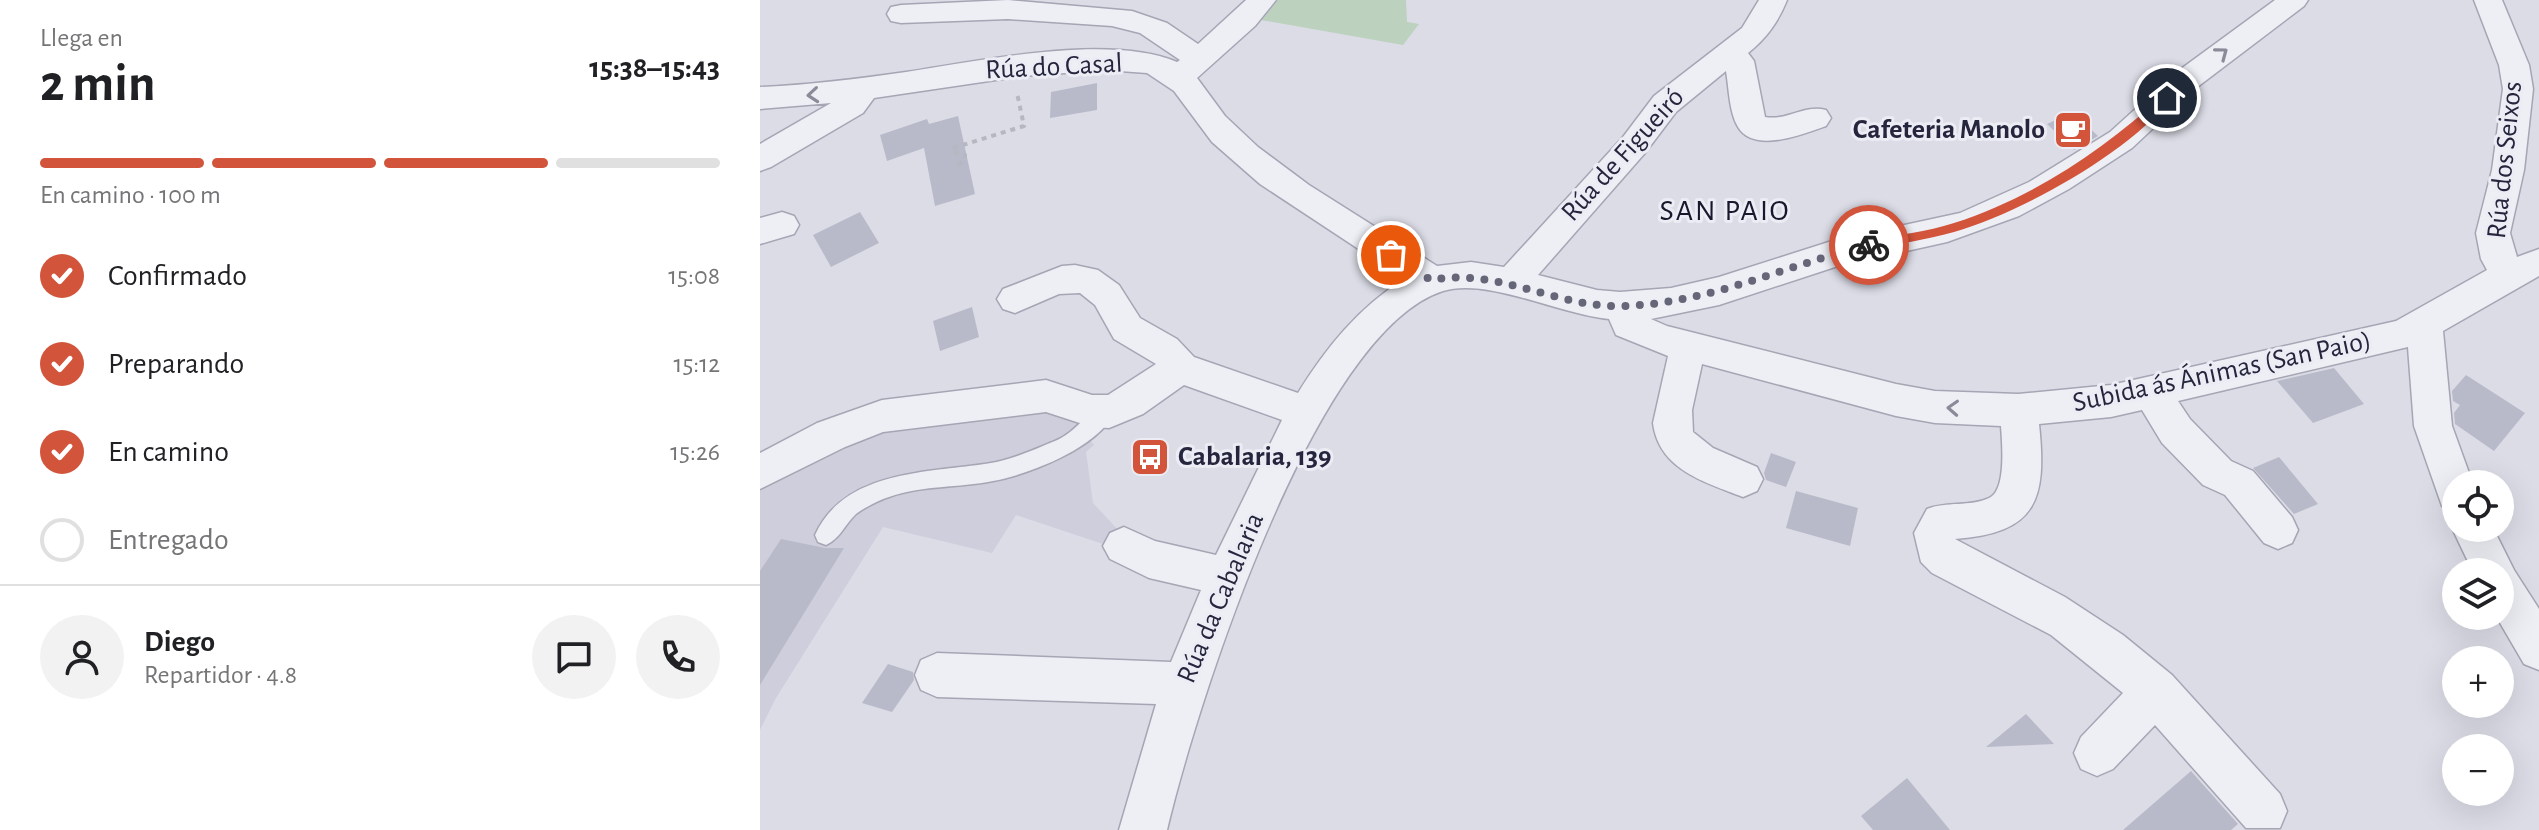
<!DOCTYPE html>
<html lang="es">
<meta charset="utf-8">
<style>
body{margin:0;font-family:"Alegreya Sans",sans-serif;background:#f2f2f2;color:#202124;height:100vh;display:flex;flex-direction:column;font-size:30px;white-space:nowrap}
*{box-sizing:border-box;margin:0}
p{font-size:26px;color:#757577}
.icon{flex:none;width:44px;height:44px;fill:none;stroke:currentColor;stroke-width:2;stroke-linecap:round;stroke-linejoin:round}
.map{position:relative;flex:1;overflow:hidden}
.side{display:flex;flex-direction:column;background:#fff;width:760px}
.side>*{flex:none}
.controls{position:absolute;left:1682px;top:470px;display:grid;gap:16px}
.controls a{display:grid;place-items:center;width:72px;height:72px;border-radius:50%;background:#fff;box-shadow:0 8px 32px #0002;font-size:40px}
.pin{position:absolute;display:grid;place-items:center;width:68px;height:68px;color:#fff;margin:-34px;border:4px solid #fff;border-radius:50%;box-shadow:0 2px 8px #0007}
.courier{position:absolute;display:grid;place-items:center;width:80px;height:80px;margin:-40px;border:6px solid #d2543b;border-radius:50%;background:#fff;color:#222;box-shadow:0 2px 10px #0007}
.headline em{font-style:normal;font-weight:600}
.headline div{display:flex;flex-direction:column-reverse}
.headline{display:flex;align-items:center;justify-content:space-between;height:136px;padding:0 40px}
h1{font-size:52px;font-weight:600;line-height:60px}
.bar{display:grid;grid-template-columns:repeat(4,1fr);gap:12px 8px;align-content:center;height:96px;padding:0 40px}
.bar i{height:10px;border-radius:6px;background:#e0e0e0}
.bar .current{background:#d2543b}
.bar p{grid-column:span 4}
.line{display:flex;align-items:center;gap:20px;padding:0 40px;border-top:2px solid #e0e0e0}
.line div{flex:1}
.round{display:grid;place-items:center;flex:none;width:84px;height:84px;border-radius:42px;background:#f2f2f2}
ol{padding:0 40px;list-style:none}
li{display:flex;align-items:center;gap:24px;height:88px}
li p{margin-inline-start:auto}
li .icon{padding:8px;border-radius:50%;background:#d2543b;color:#fff;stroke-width:4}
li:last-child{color:#757577}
li i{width:44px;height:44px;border:4px solid #e0e0e0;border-radius:50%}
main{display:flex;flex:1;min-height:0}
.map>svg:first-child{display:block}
</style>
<main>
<section class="side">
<div class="headline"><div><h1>2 min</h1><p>Llega en</p></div><em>15:38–15:43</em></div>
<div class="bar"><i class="current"></i><i class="current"></i><i class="current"></i><i></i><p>En camino · 100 m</p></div>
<ol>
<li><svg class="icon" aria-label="check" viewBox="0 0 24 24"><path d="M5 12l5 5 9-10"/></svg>Confirmado<p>15:08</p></li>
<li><svg class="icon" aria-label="check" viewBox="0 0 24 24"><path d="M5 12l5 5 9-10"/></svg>Preparando<p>15:12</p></li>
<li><svg class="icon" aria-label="check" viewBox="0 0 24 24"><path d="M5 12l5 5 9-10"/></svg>En camino<p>15:26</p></li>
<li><i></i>Entregado</li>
</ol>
<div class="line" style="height:144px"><a class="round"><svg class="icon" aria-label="person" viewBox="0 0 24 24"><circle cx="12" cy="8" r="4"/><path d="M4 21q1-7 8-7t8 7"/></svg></a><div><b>Diego</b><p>Repartidor · 4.8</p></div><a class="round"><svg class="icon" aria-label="chat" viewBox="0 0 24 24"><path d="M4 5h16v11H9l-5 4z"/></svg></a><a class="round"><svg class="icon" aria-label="phone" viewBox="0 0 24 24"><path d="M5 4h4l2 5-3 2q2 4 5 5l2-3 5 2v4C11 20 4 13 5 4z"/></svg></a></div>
</section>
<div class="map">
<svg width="1779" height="830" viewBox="0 0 1779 830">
<rect width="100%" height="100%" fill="#dcdce7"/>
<path fill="#cecedc" d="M282 405 306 410 334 445 326 452 333 503 360 532 346 545 256 515 232 553 123 527 16 698 0 730V480L118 431Z"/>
<path fill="#bcd1be" d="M518 0H646L647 22 659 24 643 45 501 20Z"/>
<path fill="#b9bac9" d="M337 83V110L290 118 291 92Z
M1313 112 1338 136 1314 150 1287 124Z
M198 116 215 194 175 206 164 148 127 161 120 135 167 119 169 124Z
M100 212 119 243 71 267 53 235Z
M212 307 219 337 180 351 173 321Z
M1574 368 1604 404 1553 423 1517 381Z
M1706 375 1765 413 1734 451 1695 424 1694 413 1700 405 1693 401 1692 391Z
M1011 453 1036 462 1026 487 1006 480 1004 473Z
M1519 457 1558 504 1534 514 1493 468Z
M1036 491 1098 508 1090 546 1026 528Z
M21 539 65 548H84L0 685V571Z
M128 664 153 672 154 680 132 712 102 703Z
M1266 714 1294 744 1226 747Z
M1431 771 1478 824 1471 830H1363Z
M1147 778 1190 830H1113L1101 816Z"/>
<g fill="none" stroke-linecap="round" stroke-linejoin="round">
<defs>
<path id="lane" d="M344 404 351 407 354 413C337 448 270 474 233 481 199 488 162 485 129 497 119 500 104 508 96 514 85 524 80 539 66 545L58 542 55 535C85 469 170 473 231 463 252 460 275 449 295 441 317 432 328 410 344 404Z"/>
<path id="street" d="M248 0 372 11 407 23 438 44 486 0H516L495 26 437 78 465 116 498 147 549 185 677 266 711 262 744 267 863 137 894 96 982 28 999 0H1027C1018 22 1007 38 988 53L994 61 1005 117C1027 121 1045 104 1066 110L1071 118 1066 126C1044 134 994 154 978 127 969 112 969 88 966 71L916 112 885 153 778 275 837 290 860 292 911 288 959 277 1075 240 1200 213 1269 182 1350 132 1414 74 1515 0H1548L1544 6 1436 88 1372 148 1309 189 1259 216 1187 242 1075 267 959 305 891 319 907 326 1136 384 1175 391 1258 394 1351 385 1636 321 1727 270 1721 259 1716 233 1732 170 1743 89 1739 65 1714 0H1742L1769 65 1773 89 1764 170 1750 233 1757 257 1779 249V276L1683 331 1692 426 1713 484H1696V511L1682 506 1654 426 1648 347 1418 401 1430 419 1471 461 1493 471 1532 517 1538 530 1532 543 1518 549 1504 543 1465 495 1443 485 1402 443 1382 410 1351 417 1279 424C1287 500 1277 533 1195 539L1305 597 1363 635 1412 675 1520 794 1527 811 1520 828H1486L1395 725 1353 769 1337 776 1321 769 1314 753 1321 737 1363 693 1291 635 1172 573 1161 562 1154 533 1167 509C1186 501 1210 507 1229 498 1247 490 1242 442 1241 426L1175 423 1136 416 942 364 932 410 933 432 953 448 997 467 1003 479 997 491 983 497C945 482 899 470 893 423L908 356 856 335 849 319C801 315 727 277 683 291 554 332 436 707 407 830H359L396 704 177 697 161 690 155 675 161 660 177 653 411 662 441 590 389 578 350 559 343 546 350 533 364 527 395 541 456 555 522 420 424 385 383 414 349 428 332 427 286 412 123 432 85 447 0 489V453L57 423 122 400 286 380 332 395H348L396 364 354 339 335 305 320 293 299 294 255 313 243 309 237 299 243 289 302 266 315 265 338 270 359 285 380 318 417 339 434 357 538 393C566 348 598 308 644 279L500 184 452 142 414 91 387 73 346 70 263 76 114 98 103 113 11 167 0 171V144L71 103 0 109V87C49 85 97 79 146 72 220 61 349 33 417 62L420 60 380 33 352 26 248 19 141 23 131 21 127 14 131 7 141 5Z
M22 212 34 216 39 225 34 234 0 244V218Z
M1696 518V528H1733L1754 570 1779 609V670L1764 664 1736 616H1740V572H1713L1692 528Z"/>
</defs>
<use href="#lane" stroke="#a5a5b4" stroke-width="3"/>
<use href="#street" stroke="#a5a5b4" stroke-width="3"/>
<path stroke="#b6b7c1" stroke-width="4" stroke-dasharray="5 5" stroke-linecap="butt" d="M198 165 205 160V155L193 152V148L264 126 257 93"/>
<use href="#lane" fill="#eeeff5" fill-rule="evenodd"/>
<use href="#street" fill="#eeeff5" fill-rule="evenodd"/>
</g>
<defs><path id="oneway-chevron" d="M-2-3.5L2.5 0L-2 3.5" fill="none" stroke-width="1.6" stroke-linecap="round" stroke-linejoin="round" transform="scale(2)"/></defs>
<g stroke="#8a8a99">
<use href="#oneway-chevron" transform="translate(1462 53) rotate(-37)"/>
<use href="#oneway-chevron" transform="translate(53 95) rotate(175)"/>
<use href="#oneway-chevron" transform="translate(1193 408) rotate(-177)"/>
</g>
<path fill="#d2543b" d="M1403 95 1412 98C1367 154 1262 212 1194 232 1166 240 1137 244 1109 249L1103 245 1109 240C1137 235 1167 232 1194 223 1272 198 1344 150 1403 95Z"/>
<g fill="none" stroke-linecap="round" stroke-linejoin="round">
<path stroke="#656678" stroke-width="8" stroke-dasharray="0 14.4" d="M631 255 671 280C738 267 796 308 862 306 949 304 1026 265 1109 245"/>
</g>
<defs>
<symbol id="cafe-square" viewBox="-11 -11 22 22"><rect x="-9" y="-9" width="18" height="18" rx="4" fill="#d2543b" stroke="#ebecf4"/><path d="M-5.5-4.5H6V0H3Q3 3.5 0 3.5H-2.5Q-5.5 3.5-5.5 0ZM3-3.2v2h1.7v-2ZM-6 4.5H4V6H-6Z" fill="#fff"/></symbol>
<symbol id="bus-square" viewBox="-11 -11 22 22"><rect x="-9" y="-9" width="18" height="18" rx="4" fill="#d2543b" stroke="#ebecf4"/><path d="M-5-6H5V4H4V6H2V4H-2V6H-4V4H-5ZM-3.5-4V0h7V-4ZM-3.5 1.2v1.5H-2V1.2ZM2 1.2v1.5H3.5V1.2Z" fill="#fff"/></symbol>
</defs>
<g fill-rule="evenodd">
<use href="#cafe-square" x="1291" y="108" width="44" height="44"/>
<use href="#bus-square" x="368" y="435" width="44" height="44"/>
</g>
<g text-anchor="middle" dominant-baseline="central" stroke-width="6" stroke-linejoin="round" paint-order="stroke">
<g font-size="28" fill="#25263d" stroke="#ebecf4">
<text transform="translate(294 67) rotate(-3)">Rúa do Casal</text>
<text transform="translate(863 155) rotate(-48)">Rúa de Figueiró</text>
<text transform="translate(1745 160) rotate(-84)">Rúa dos Seixos</text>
<text transform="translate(1462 372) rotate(-12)">Subida ás Ánimas (San Paio)</text>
<text transform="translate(461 598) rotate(-67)">Rúa da Cabalaria</text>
</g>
<g font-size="28" font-weight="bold" fill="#25263d" stroke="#ebecf4" text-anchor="end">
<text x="1285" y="130">Cafeteria Manolo</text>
<text x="418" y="457" text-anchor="start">Cabalaria, 139</text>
</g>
<g font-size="30" letter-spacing="2" fill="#18182d" stroke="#ebecf4">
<text x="965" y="211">SAN PAIO</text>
</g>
</g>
</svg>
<div class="controls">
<a><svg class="icon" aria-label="locate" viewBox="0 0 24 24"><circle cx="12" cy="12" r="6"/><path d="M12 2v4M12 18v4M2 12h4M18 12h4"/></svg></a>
<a><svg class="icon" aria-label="layers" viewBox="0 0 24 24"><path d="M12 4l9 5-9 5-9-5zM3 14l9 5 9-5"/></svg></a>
<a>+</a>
<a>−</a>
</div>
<div class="pin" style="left:631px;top:255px;background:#ea580c"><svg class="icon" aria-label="bag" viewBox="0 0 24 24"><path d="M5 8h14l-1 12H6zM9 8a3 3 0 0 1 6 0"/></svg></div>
<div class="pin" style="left:1407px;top:98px;background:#1f2937"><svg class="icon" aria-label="home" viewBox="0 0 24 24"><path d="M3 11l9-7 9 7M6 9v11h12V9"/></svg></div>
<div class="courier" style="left:1109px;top:245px"><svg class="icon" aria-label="bike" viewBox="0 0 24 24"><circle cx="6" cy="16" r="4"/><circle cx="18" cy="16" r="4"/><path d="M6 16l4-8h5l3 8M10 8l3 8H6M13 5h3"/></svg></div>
</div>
</main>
